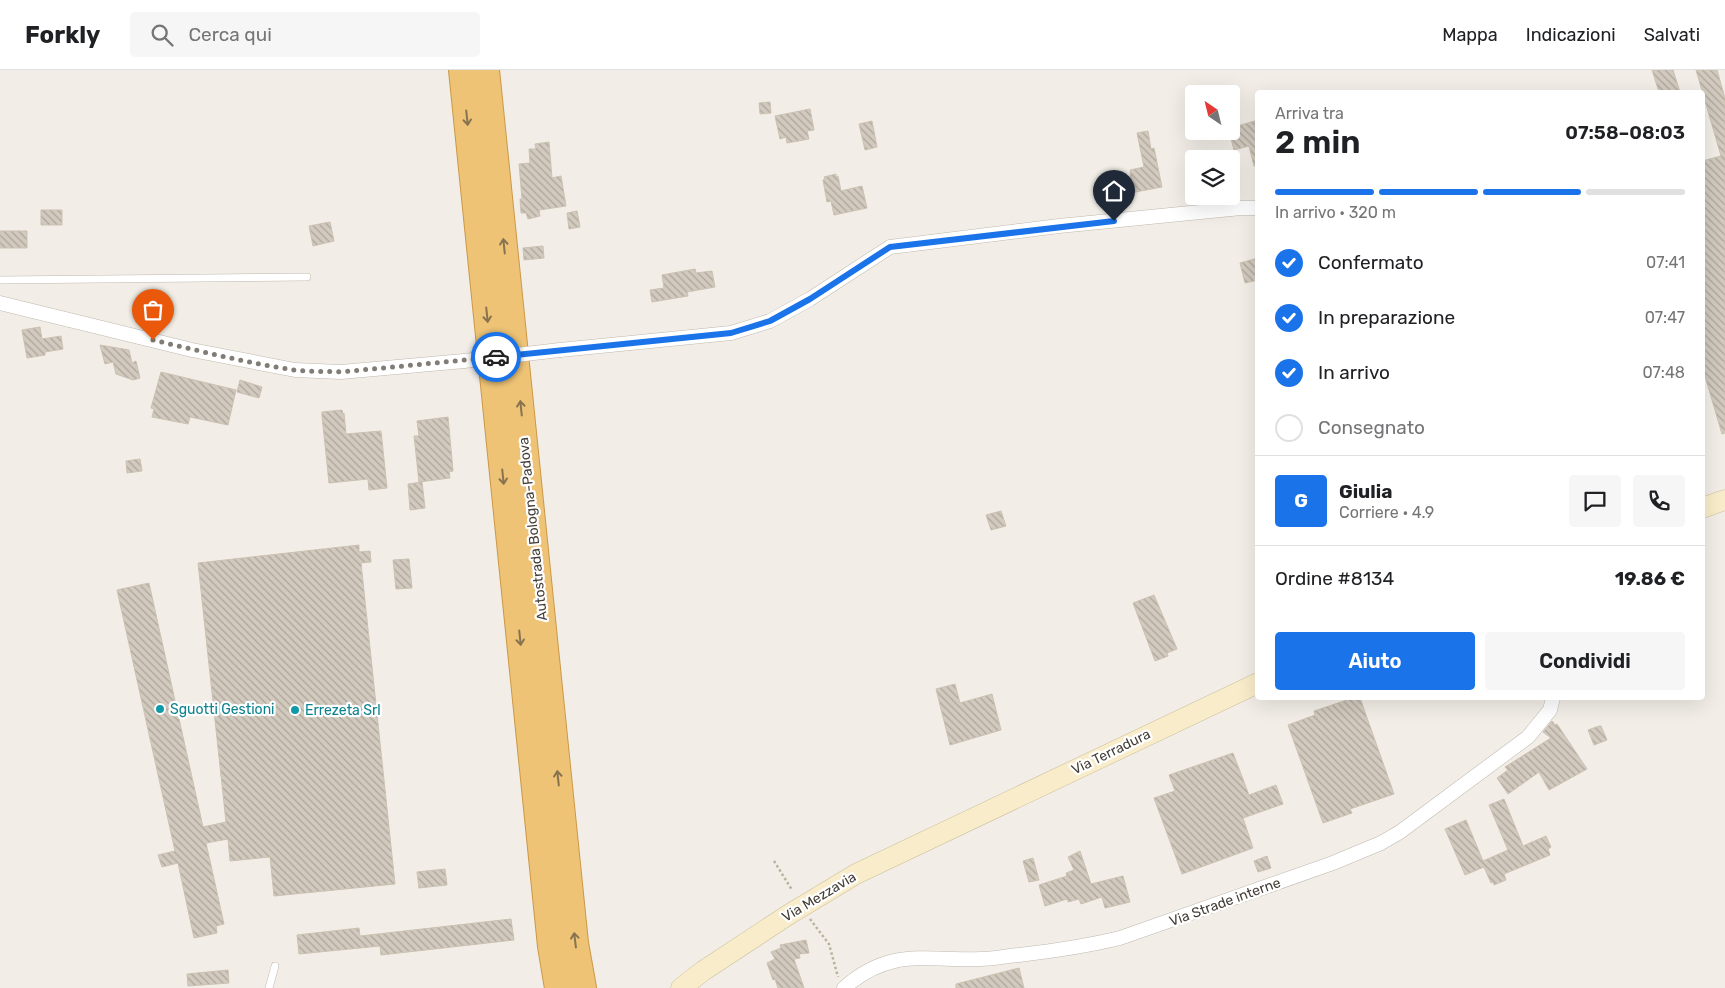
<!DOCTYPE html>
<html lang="it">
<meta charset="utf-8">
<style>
body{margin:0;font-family:Rubik,sans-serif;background:#f6f6f6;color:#202124;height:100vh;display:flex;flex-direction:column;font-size:19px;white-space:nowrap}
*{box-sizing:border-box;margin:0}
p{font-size:16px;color:#757577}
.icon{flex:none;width:28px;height:28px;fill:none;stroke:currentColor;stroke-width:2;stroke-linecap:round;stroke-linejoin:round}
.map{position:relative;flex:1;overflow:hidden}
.sheet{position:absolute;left:1255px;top:20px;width:450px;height:610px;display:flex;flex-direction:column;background:#fff;border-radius:5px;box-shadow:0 5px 20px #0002}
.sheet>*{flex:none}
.needle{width:32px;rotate:325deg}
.buttons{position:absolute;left:1185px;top:15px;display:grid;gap:10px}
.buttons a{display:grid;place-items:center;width:55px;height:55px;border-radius:5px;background:#fff;box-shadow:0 5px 20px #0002;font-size:25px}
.pin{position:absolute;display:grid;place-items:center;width:42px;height:42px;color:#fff;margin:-51px -21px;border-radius:50% 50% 50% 0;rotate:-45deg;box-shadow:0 0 5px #0007}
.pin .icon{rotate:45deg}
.courier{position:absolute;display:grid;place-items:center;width:50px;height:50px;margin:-25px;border:4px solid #1a73e8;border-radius:50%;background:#fff;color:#222;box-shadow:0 1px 6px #0007}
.overview em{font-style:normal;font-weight:600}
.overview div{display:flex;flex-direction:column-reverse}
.overview{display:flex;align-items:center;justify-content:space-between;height:85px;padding:0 20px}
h1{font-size:32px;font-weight:600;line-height:38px}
.bar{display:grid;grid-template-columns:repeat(4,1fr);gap:8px 5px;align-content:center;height:60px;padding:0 20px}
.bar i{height:6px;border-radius:4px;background:#e0e0e0}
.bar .current{background:#1a73e8}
.bar p{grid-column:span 4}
.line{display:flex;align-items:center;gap:12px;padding:0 20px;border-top:1px solid #e0e0e0}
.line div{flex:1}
.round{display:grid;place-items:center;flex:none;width:52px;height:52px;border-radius:5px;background:#f6f6f6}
ol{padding:0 20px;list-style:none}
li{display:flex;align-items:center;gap:15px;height:55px}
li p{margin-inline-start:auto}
li .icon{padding:5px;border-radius:50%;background:#1a73e8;color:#fff;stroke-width:4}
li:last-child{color:#757577}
li i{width:28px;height:28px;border:2px solid #e0e0e0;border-radius:50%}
.primary-button{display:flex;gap:10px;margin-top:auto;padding:10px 20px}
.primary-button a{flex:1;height:58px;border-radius:5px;background:#1a73e8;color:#fff;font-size:20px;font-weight:600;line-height:58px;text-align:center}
.primary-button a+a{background:#f6f6f6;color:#202124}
header{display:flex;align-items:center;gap:30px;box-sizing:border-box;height:70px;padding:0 25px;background:#fff;border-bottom:1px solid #e0e0e0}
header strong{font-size:24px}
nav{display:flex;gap:28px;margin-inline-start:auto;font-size:18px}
.search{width:350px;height:45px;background:#f6f6f6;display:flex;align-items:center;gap:12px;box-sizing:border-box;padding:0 18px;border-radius:5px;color:#757577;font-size:19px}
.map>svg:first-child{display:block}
</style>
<header>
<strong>Forkly</strong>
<div class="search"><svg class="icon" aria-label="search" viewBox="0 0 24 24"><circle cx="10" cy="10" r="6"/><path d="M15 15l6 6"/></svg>Cerca qui</div>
<nav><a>Mappa</a><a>Indicazioni</a><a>Salvati</a></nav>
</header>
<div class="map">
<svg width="1725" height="918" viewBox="0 0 1725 918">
<defs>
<pattern id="building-back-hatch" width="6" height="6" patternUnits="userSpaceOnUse" patternTransform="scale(1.25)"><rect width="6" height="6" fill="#d2cabe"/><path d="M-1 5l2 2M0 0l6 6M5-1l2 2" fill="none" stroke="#aca59b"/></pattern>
</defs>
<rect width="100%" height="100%" fill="#f2eee7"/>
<path fill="url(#building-back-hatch)" stroke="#ccc1b2" d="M1652 0H1673L1680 22H1659Z
M1696 0H1717L1725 28V363L1722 364 1702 296V91L1721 86Z
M770 32 771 43 760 44 759 33Z
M810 39 814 60 807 61 809 69 787 73 786 67 780 69 775 46Z
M1258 50V96H1254L1249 76 1234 80 1229 61H1231V58Z
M872 51 877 77 865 80 859 54Z
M1148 61 1151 79 1154 78 1162 117 1125 124 1123 112 1131 110 1130 100 1144 97 1137 63Z
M549 72 552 108 561 106 566 136 539 140 540 146 528 149 526 143H521L520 129H522L519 94 530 93 529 79H536L535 74Z
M836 104V107L838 106 841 121 862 116 867 138 834 145 831 131 827 132 823 110 825 109 824 107Z
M41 140H62V155H41Z
M577 141 580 157 569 159 567 143Z
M330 152 334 171 313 176 309 156Z
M0 161H27V178H0Z
M543 176 544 188 524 190 523 178Z
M1258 188V210L1245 213 1240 193Z
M695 199 696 203 712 201 715 217 687 222 688 226 652 232 650 220 664 218 662 205Z
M40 257 42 269 61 266 63 279 45 282V285L27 288 22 260Z
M100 275 129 280 132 293 136 291 140 308 133 310 116 304 113 292 105 294Z
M161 302 236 320 228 355 190 347 188 354 152 347 154 339 151 338Z
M240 310 262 317 259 328 237 322Z
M342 340 343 344 344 343 346 364 381 361 387 418 369 420 368 409 329 413 322 346V342Z
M448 347 453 401 449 402 450 408 419 412 414 366H419L417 351Z
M140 389 142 401 127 403 126 391Z
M422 412 425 438 410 440 408 414Z
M1001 441 1006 456 991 460 986 445Z
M359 475V482L370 481 371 492 361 493 395 814 274 826 270 787 230 791 228 769 206 773 224 854 216 856 217 863 194 868 178 793 162 797 158 785 175 781 117 520 149 513 203 757 226 752 198 493Z
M409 489 412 518 396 519 393 490Z
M1154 525 1177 579 1167 583 1168 586 1155 591 1133 533Z
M955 614 960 633 992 624 1001 660 950 675 936 619Z
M1353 628H1360L1394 724 1350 739 1352 743 1323 753 1288 655 1315 645 1314 641Z
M1552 651 1555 655 1557 654 1587 699 1549 720 1539 702 1508 724 1497 708 1508 700 1505 697 1551 668 1543 662Z
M1599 656H1601L1607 670 1594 675 1588 660Z
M1233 683 1249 725 1276 715 1283 734 1243 748 1253 778 1182 804 1154 728 1175 721 1169 705Z
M1504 729 1523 776 1546 766 1551 777 1548 779 1550 785 1504 804 1506 810 1494 815 1493 812 1491 813 1484 797 1465 805 1445 759 1466 750 1483 791 1508 780 1489 735Z
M1080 781 1091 814 1123 806 1130 832 1105 838 1102 827 1081 834 1079 829 1068 832 1067 829 1045 836 1039 815 1067 806 1066 803 1074 800 1068 787Z
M1267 786 1271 798 1258 802 1254 791Z
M1033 788 1039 810 1029 812 1023 791Z
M445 799 447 815 419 818 417 802Z
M511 849 514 870 381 885 380 876 299 884 297 865 359 858 360 866Z
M806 870 809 883 799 884 800 888 794 889 804 918H778L775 909 773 910 767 893 775 889 771 882 781 878 780 875Z
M1019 898 1024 918H956V914Z
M228 900 229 913 188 916 187 904Z"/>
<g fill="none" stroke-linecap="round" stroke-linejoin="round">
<defs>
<path id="service" d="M0 210 307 207
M269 918 275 896"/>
<path id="minor" d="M0 233 192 280 295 300 341 302 464 291
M560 280 731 263 770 251 810 229 890 177 1059 156 1241 138H1258
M844 918C890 877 925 891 981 889 993 889 1006 886 1019 885 1053 881 1087 876 1120 868L1333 793 1381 773 1400 762 1528 667 1550 640 1553 628"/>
<path id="secondary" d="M1702 438 1725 430
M681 918 703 901 788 845 856 804 1258 613"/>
<path id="motorway" d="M462 0 551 876 558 918
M486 0 575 873 583 918"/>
</defs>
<use href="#service" stroke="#bfb8ae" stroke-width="8"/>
<use href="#minor" stroke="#bfb8ae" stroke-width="15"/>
<use href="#secondary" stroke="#ccbf9b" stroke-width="21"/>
<use href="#motorway" stroke="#cc9847" stroke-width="28"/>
<path stroke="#bcb19d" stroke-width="2.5" stroke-dasharray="2.5 2.5" stroke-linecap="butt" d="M774 791 792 820
M810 849 829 874 838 907"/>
<use href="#service" stroke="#fff" stroke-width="7"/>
<use href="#minor" stroke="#fff" stroke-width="14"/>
<use href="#secondary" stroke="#f8ecca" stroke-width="20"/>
<use href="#motorway" stroke="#eec376" stroke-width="26"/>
<defs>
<path id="minor-bridge" d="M464 291 560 280"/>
</defs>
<use href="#minor-bridge" stroke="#bfb8ae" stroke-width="15" stroke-linecap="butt"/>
<use href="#minor-bridge" stroke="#fff" stroke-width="14"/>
</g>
<defs><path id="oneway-shaft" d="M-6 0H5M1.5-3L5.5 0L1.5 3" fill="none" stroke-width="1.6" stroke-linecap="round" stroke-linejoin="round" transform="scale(1.25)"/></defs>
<g stroke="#887350">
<use href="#oneway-shaft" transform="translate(467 48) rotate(84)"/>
<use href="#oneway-shaft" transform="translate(504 176) rotate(-96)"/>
<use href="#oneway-shaft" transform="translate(487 245) rotate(84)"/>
<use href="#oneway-shaft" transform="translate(521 338) rotate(-96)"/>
<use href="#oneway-shaft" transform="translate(503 407) rotate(84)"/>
<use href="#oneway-shaft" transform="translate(520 568) rotate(84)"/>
<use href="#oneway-shaft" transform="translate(558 708) rotate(-96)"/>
<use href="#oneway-shaft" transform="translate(575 870) rotate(-97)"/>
</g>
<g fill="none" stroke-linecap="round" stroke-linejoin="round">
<path stroke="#817c75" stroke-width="5" stroke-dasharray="0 9" d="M153 270C200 281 247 293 294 300 309 302 325 301 341 302L496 287"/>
<path stroke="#1a73e8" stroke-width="6" d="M496 287 731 263 770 251 810 229 890 177 1114 151"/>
</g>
<g fill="#0f9aa8" stroke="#fff" stroke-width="2">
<circle cx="160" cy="639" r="5"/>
<circle cx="295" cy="640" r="5"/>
</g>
<g text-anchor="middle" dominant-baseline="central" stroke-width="4.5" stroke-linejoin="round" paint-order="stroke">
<g font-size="14" fill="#443e37" stroke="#fff">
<text transform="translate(533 459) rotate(-96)">Autostrada Bologna-Padova</text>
<text transform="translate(1111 682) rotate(-26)">Via Terradura</text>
<text transform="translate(819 827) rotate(-31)">Via Mezzavia</text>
<text transform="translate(1225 832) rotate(-20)">Via Strade interne</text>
</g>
<g font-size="14" fill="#0d838f" stroke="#fff" text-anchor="start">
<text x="170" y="639">Sguotti Gestioni</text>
<text x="305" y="640">Errezeta Srl</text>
</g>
</g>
</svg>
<div class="buttons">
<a><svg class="needle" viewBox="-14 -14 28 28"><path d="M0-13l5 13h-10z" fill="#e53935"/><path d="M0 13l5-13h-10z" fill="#757577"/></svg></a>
<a><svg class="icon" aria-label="layers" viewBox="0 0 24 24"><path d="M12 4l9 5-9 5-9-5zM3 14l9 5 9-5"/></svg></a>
</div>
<div class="pin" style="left:153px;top:270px;background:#ea580c"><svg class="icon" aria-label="bag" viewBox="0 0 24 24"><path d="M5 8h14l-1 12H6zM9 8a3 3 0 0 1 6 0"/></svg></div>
<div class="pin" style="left:1114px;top:151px;background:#1f2937"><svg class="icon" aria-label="home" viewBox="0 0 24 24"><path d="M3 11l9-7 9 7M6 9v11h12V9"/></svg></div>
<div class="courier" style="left:496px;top:287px"><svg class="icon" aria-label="car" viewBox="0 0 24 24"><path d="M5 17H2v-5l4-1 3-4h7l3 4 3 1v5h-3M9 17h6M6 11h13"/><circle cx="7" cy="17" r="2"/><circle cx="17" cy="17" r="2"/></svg></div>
<section class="sheet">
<div class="overview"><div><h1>2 min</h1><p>Arriva tra</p></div><em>07:58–08:03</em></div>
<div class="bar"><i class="current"></i><i class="current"></i><i class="current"></i><i></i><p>In arrivo · 320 m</p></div>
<ol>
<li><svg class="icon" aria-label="check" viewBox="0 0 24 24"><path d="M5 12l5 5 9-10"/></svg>Confermato<p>07:41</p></li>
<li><svg class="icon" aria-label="check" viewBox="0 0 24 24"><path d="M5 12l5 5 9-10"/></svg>In preparazione<p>07:47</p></li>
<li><svg class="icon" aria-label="check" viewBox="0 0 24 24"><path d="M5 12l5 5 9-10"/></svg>In arrivo<p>07:48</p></li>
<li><i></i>Consegnato</li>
</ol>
<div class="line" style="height:90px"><b class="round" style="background:#1a73e8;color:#fff">G</b><div><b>Giulia</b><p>Corriere · 4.9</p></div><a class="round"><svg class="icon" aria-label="chat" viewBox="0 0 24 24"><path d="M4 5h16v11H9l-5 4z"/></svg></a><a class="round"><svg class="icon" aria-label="phone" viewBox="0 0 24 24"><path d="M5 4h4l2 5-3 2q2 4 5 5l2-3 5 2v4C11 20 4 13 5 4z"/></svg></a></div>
<div class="line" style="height:65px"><div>Ordine #8134</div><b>19.86 €</b></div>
<div class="primary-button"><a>Aiuto</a><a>Condividi</a></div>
</section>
</div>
